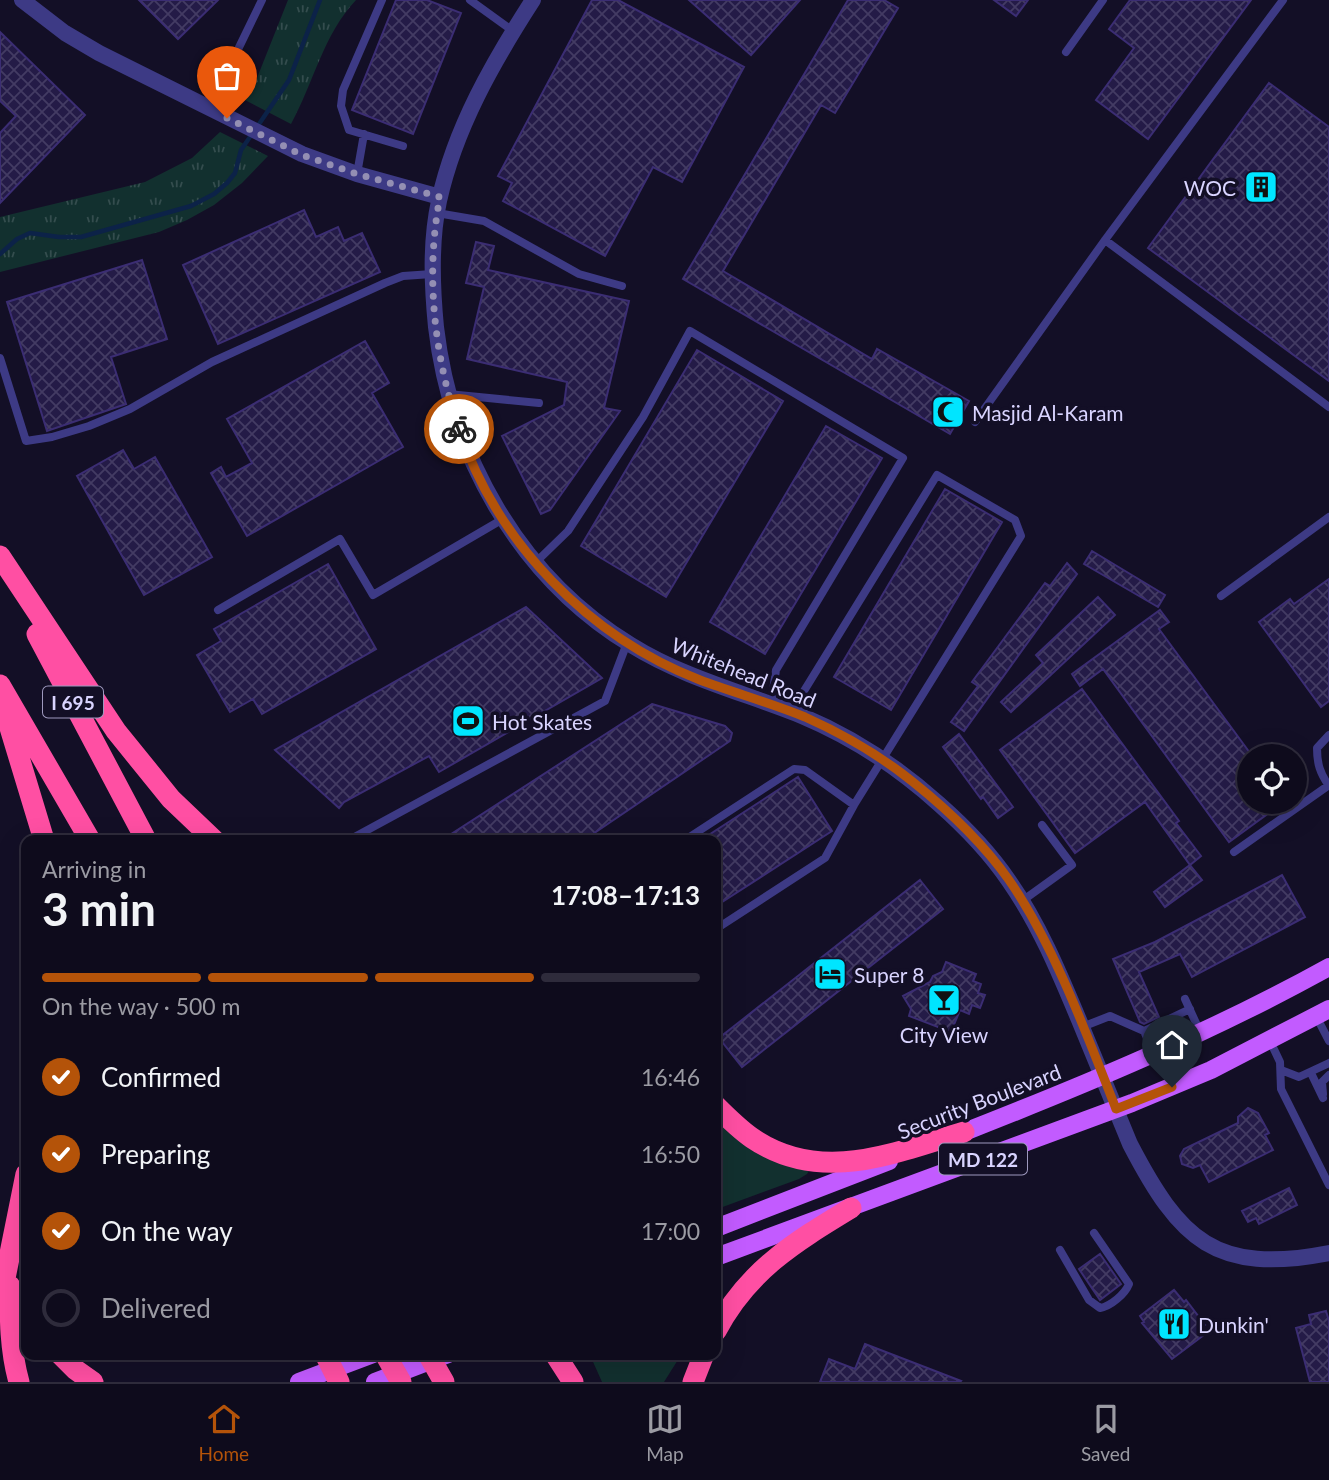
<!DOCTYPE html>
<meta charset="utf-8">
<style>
body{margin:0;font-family:Lato,sans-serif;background:#171425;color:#f1f3f6;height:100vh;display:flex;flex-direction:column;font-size:26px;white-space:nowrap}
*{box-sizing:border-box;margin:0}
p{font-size:23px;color:#9b9ba3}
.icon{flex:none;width:38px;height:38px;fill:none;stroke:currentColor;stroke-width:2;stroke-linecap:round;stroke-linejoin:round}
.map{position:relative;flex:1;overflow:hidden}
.details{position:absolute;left:21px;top:835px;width:700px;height:525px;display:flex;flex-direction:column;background:#0e0b1c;border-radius:14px;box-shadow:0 7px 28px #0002,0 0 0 2px #2e2b3b}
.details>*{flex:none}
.controls{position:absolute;left:1237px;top:744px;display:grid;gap:14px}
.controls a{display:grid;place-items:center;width:70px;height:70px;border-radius:50%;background:#0e0b1c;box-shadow:0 7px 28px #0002,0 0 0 2px #2e2b3b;font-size:35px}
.pin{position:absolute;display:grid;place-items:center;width:60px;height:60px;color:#fff;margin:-72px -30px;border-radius:50% 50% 50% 0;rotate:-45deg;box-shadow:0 0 7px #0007}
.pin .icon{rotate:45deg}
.courier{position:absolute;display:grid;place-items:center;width:70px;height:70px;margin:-35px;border:5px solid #b45309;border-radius:50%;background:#fff;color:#222;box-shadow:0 2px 9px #0007}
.overview em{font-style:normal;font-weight:700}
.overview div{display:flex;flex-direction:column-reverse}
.overview{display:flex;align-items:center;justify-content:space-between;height:119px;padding:0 21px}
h1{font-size:46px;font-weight:700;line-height:52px}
.bar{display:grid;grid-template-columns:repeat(4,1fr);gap:10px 7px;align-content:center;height:84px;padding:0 21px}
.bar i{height:9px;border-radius:5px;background:#2e2b3b}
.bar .current{background:#b45309}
.bar p{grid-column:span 4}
ol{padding:0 21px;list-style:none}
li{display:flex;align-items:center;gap:21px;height:77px}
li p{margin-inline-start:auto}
li .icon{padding:7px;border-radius:50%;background:#b45309;color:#fff;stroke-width:4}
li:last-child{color:#9b9ba3}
li i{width:38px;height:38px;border:4px solid #2e2b3b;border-radius:50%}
.dock{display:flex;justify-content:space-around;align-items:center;height:98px;border-top:2px solid #2e2b3b;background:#0e0b1c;font-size:19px;color:#9b9ba3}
.dock a{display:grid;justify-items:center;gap:4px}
.dock .current{color:#b45309}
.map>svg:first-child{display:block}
</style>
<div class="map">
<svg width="1329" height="1382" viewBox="0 0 1329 1382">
<defs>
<pattern id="park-tufts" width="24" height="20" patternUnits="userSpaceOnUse" patternTransform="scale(1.75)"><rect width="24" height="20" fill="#12302f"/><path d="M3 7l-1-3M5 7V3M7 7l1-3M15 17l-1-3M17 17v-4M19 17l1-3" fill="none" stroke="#344d4e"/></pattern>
<pattern id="building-cross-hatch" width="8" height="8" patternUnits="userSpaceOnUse" patternTransform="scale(1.75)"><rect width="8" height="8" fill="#241b47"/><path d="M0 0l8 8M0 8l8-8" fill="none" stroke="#433b63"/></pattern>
</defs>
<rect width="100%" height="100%" fill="#130f26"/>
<path fill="#12302f" d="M716 1118 811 1168 807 1174 799 1179 720 1208 716 1171Z
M590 1355H681L664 1382H602Z"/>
<path fill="url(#park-tufts)" d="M288 0H356C323 35 314 82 291 124L245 100 257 78Z
M220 132 268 156 242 183 214 205 187 220 159 232 0 272V217L145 182 192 158Z"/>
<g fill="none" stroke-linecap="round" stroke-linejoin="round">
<path stroke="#0c2248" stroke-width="4.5" d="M257 127 289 80 320 0
M0 254 17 239 30 233 59 237H81L191 206 214 194 227 183 235 173 241 150 252 134"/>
</g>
<path fill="url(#building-cross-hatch)" stroke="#3b2d73" stroke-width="2" d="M139 0H218L178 39Z
M396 0H427L461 13 413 134 352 110Z
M592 0H618L744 67 682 182 653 167 605 256 503 201 512 183 498 176Z
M689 0H800L751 55Z
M848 0H884L898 8 835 113 821 105 723 271 872 359 877 349 969 401 950 434 683 279Z
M994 0H1028L1016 16Z
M1130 0H1251L1148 139 1096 100 1134 48 1109 29Z
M0 32 85 115 0 203V133L16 116 0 101Z
M1269 83 1329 127V381L1148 248Z
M304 210 316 237 338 227 344 241 362 233 380 272 218 344 183 265Z
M476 242 494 246 488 270 629 301 604 408 620 411 550 510 541 514 502 436 564 405 567 382 467 359 484 287 466 283Z
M142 260 167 339 111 357 126 404 47 431 7 302Z
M365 341 389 383 372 393 403 447 247 536 211 473 221 467 226 477 252 463 227 419Z
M697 350 783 401 666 597 581 546Z
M826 426 882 458 765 654 710 622Z
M123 450 134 469 155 457 212 557 144 595 77 476Z
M945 489 1002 522 891 710 834 677Z
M1092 551 1165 595 1158 607 1084 564Z
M1067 563 1077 574 964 731 951 722 978 686 972 682 1045 583 1050 586Z
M328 564 376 649 262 714 253 699 230 712 197 655 221 641 214 629Z
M1329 579V701L1321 707 1259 622 1290 599 1294 604Z
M1098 597 1115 615 1011 712 1001 702 1043 663 1036 655Z
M526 607 602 678 439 772 429 756 344 802 339 808 275 750Z
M1160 610 1169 622 1159 629 1250 753V802H1284L1229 842 1103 669 1080 686 1072 674Z
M1082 689 1179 821 1176 823 1201 856 1190 865 1145 802 1075 853 1000 750Z
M652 704 725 726 732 733 730 741 584 840H442Z
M959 734 1013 807 998 818 983 797 981 799 943 747Z
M798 777 832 831 716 906V840H701Z
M1190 865 1202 880 1165 907 1154 892Z
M1282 875 1305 917 1192 977 1180 954 1139 972 1159 1017 1144 1024 1140 1022 1113 959 1155 942Z
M920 880 943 909 742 1067 719 1038Z
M946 962 976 974 973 981 981 984 978 993 985 995 980 1008 972 1005 969 1014 960 1010 951 1032 909 1016 911 1009 903 996 930 982 933 976 942 972Z
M1248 1108 1258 1113 1269 1133 1265 1135 1273 1150 1209 1182 1200 1165 1193 1168 1182 1164 1180 1156 1184 1149 1238 1123V1117Z
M1289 1188 1297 1205 1259 1224 1256 1218 1248 1222 1242 1211Z
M1100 1254 1121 1284 1100 1300 1079 1269Z
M1174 1290 1184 1302 1186 1300 1205 1325 1203 1327 1208 1332 1172 1359 1142 1323 1144 1322 1140 1316Z
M1326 1311 1329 1321V1382H1310L1296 1328 1311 1324 1309 1315Z
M865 1344 961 1381 960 1382H820L829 1359 855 1369Z"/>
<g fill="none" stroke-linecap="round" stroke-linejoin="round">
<path stroke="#3d3a85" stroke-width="8" d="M382 0 343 90 341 106 349 130 403 146
M470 0 513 31
M1066 52 1103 0
M209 109 262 0
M357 174 364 134
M437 213 484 221 579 274 622 286
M1105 240 1329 407
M0 358 26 441 52 437 89 426 130 409 212 362 385 283 403 276 432 274
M448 394 539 403
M975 422 1105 240 1283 0
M535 563 568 531 643 417 690 331 903 458 776 670 771 705
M1221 596 1329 517
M218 610 340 539 373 595 503 519
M1329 735 1317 748C1317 764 1320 773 1329 786
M349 840 605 701 627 643
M685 840 794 769 805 770 854 805
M1234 852 1329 785
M1022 901 1072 865 1042 825
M716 929 825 858 854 805 1021 536 1015 520 937 475 791 712
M1185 999 1201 1034
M1316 1016 1329 1041
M1082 1027 1110 1016 1144 1031 1190 1009
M1144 1031 1154 1055
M1270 1041 1280 1062 1281 1089 1329 1185
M1281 1070 1299 1077 1329 1063
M1311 1073 1323 1098
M1323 1094 1322 1082 1329 1075
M1060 1250 1089 1300 1100 1308C1111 1306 1125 1294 1129 1284L1094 1233"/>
<path stroke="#3d3a85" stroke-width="16" d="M22 0 65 33 99 53 302 154 357 174 440 197
M533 0C493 62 455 128 439 201 430 242 432 286 436 327 451 455 519 577 631 645 684 678 745 693 802 716 852 737 899 768 939 804 965 827 990 853 1009 881 1039 924 1059 972 1079 1020 1096 1061 1113 1102 1130 1144 1180 1240 1215 1275 1329 1253"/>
<path stroke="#c25bff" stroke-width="18" d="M954 1136C1082 1086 1208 1034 1329 967
M716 1228 889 1161
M716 1257 1132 1103 1211 1070 1329 1009
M299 1382 373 1354
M375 1382 448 1354"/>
<path stroke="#ff4fa3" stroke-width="21" d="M0 556 116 731 171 799 214 840
M37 634 146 840
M0 685 90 840
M4 708 44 840
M716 1106C727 1117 739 1129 752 1138 821 1185 893 1153 964 1132
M10 1286C10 1318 10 1350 19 1382
M0 1303 26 1174
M716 1331C747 1271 795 1242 851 1208
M60 1354 76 1370 93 1382
M555 1354 573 1382
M693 1382 704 1354"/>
<path stroke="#ff4fa3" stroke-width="21" d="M325 1354 339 1382
M385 1354 401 1382
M428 1354 444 1382"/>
</g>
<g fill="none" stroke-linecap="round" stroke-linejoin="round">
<path stroke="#948fb3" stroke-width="7" stroke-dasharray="0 12.6" d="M227 118 302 155 357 174 440 197C425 274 434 355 459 429"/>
<path stroke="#b45309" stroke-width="9" d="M459 429C497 543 589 637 700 680 735 693 771 703 805 717 843 734 881 756 913 782 948 810 983 843 1009 880 1054 945 1087 1035 1116 1109L1172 1087"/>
</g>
<defs>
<symbol id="building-square" viewBox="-11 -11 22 22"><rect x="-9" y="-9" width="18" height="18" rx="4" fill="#00e5ff" stroke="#130f26"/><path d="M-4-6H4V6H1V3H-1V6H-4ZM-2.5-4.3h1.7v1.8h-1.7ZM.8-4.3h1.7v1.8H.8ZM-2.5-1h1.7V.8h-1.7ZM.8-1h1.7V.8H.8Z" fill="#111"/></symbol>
<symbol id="mosque-square" viewBox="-11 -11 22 22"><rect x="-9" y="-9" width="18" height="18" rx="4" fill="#00e5ff" stroke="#130f26"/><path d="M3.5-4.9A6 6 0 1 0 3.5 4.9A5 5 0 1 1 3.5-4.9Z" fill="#111"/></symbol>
<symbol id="stadium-square" viewBox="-11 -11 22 22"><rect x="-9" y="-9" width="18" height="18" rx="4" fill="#00e5ff" stroke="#130f26"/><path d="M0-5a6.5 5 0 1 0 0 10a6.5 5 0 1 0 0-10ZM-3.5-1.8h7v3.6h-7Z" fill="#111"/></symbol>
<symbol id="hotel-square" viewBox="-11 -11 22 22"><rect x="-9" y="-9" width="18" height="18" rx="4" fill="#00e5ff" stroke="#130f26"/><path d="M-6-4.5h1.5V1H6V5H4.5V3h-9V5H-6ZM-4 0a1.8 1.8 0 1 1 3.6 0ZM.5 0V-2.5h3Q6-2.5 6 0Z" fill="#111"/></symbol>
<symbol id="bar-square" viewBox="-11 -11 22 22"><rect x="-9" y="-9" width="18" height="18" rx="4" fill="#00e5ff" stroke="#130f26"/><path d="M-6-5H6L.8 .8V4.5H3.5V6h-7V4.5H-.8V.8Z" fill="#111"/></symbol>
<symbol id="restaurant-square" viewBox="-11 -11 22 22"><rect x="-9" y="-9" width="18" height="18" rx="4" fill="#00e5ff" stroke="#130f26"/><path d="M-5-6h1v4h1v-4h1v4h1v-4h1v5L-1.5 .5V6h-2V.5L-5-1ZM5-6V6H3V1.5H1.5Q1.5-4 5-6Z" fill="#111"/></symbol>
</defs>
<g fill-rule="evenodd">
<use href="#building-square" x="1242" y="168" width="38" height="38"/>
<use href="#mosque-square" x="929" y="393" width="38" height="38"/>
<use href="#stadium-square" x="449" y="702" width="38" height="38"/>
<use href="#hotel-square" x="811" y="955" width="38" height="38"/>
<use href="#bar-square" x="925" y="981" width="38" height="38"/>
<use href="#restaurant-square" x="1155" y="1305" width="38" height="38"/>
</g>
<g text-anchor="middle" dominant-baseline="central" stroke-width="7" stroke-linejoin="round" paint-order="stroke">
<g fill="#130f26" stroke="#9e99be" stroke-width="2">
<rect x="43" y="686.5" width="60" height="31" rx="5"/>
<rect x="939" y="1143.5" width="88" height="31" rx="5"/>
</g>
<g font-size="19" font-weight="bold" fill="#d9d4ff">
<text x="73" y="702">I 695</text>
<text x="983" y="1159">MD 122</text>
</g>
<g font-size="21" fill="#d9d4ff" stroke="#130f26" text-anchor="start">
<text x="1236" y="187" text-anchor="end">WOC</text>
<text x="972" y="412">Masjid Al-Karam</text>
<text x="492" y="721">Hot Skates</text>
<text x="854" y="974">Super 8</text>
<text x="944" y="1034" text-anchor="middle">City View</text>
<text x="1198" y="1324">Dunkin'</text>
</g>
<g font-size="21" fill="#d9d4ff" stroke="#130f26">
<text transform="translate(744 672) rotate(22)">Whitehead Road</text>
<text transform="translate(979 1101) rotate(-21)">Security Boulevard</text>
</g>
</g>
</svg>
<div class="controls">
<a><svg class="icon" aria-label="locate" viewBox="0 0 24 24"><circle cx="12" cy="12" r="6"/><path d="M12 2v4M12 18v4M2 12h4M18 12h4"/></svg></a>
</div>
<div class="pin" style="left:227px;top:118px;background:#ea580c"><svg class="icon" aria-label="bag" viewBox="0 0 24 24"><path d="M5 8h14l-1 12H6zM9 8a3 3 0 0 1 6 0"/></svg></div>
<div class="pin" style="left:1172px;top:1087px;background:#1f2937"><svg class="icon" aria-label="home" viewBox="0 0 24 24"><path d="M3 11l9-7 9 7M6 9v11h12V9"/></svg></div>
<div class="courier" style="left:459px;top:429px"><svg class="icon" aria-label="bike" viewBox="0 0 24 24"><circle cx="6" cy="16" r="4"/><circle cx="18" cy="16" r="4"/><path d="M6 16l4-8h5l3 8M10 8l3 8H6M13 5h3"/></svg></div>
<section class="details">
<div class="overview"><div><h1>3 min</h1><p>Arriving in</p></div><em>17:08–17:13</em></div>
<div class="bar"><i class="current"></i><i class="current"></i><i class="current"></i><i></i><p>On the way · 500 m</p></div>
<ol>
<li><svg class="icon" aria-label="check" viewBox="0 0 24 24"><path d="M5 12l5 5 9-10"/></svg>Confirmed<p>16:46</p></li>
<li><svg class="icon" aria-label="check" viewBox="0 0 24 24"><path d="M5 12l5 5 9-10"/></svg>Preparing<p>16:50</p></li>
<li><svg class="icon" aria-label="check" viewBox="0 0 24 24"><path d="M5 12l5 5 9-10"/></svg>On the way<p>17:00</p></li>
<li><i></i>Delivered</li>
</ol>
</section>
</div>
<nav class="dock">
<a class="current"><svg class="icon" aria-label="home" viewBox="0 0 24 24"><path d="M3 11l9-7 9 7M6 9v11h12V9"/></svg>Home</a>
<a><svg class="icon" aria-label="map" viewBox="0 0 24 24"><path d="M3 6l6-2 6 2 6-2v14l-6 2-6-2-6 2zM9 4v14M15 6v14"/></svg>Map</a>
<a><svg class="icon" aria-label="saved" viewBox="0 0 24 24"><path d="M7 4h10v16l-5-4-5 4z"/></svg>Saved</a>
</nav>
